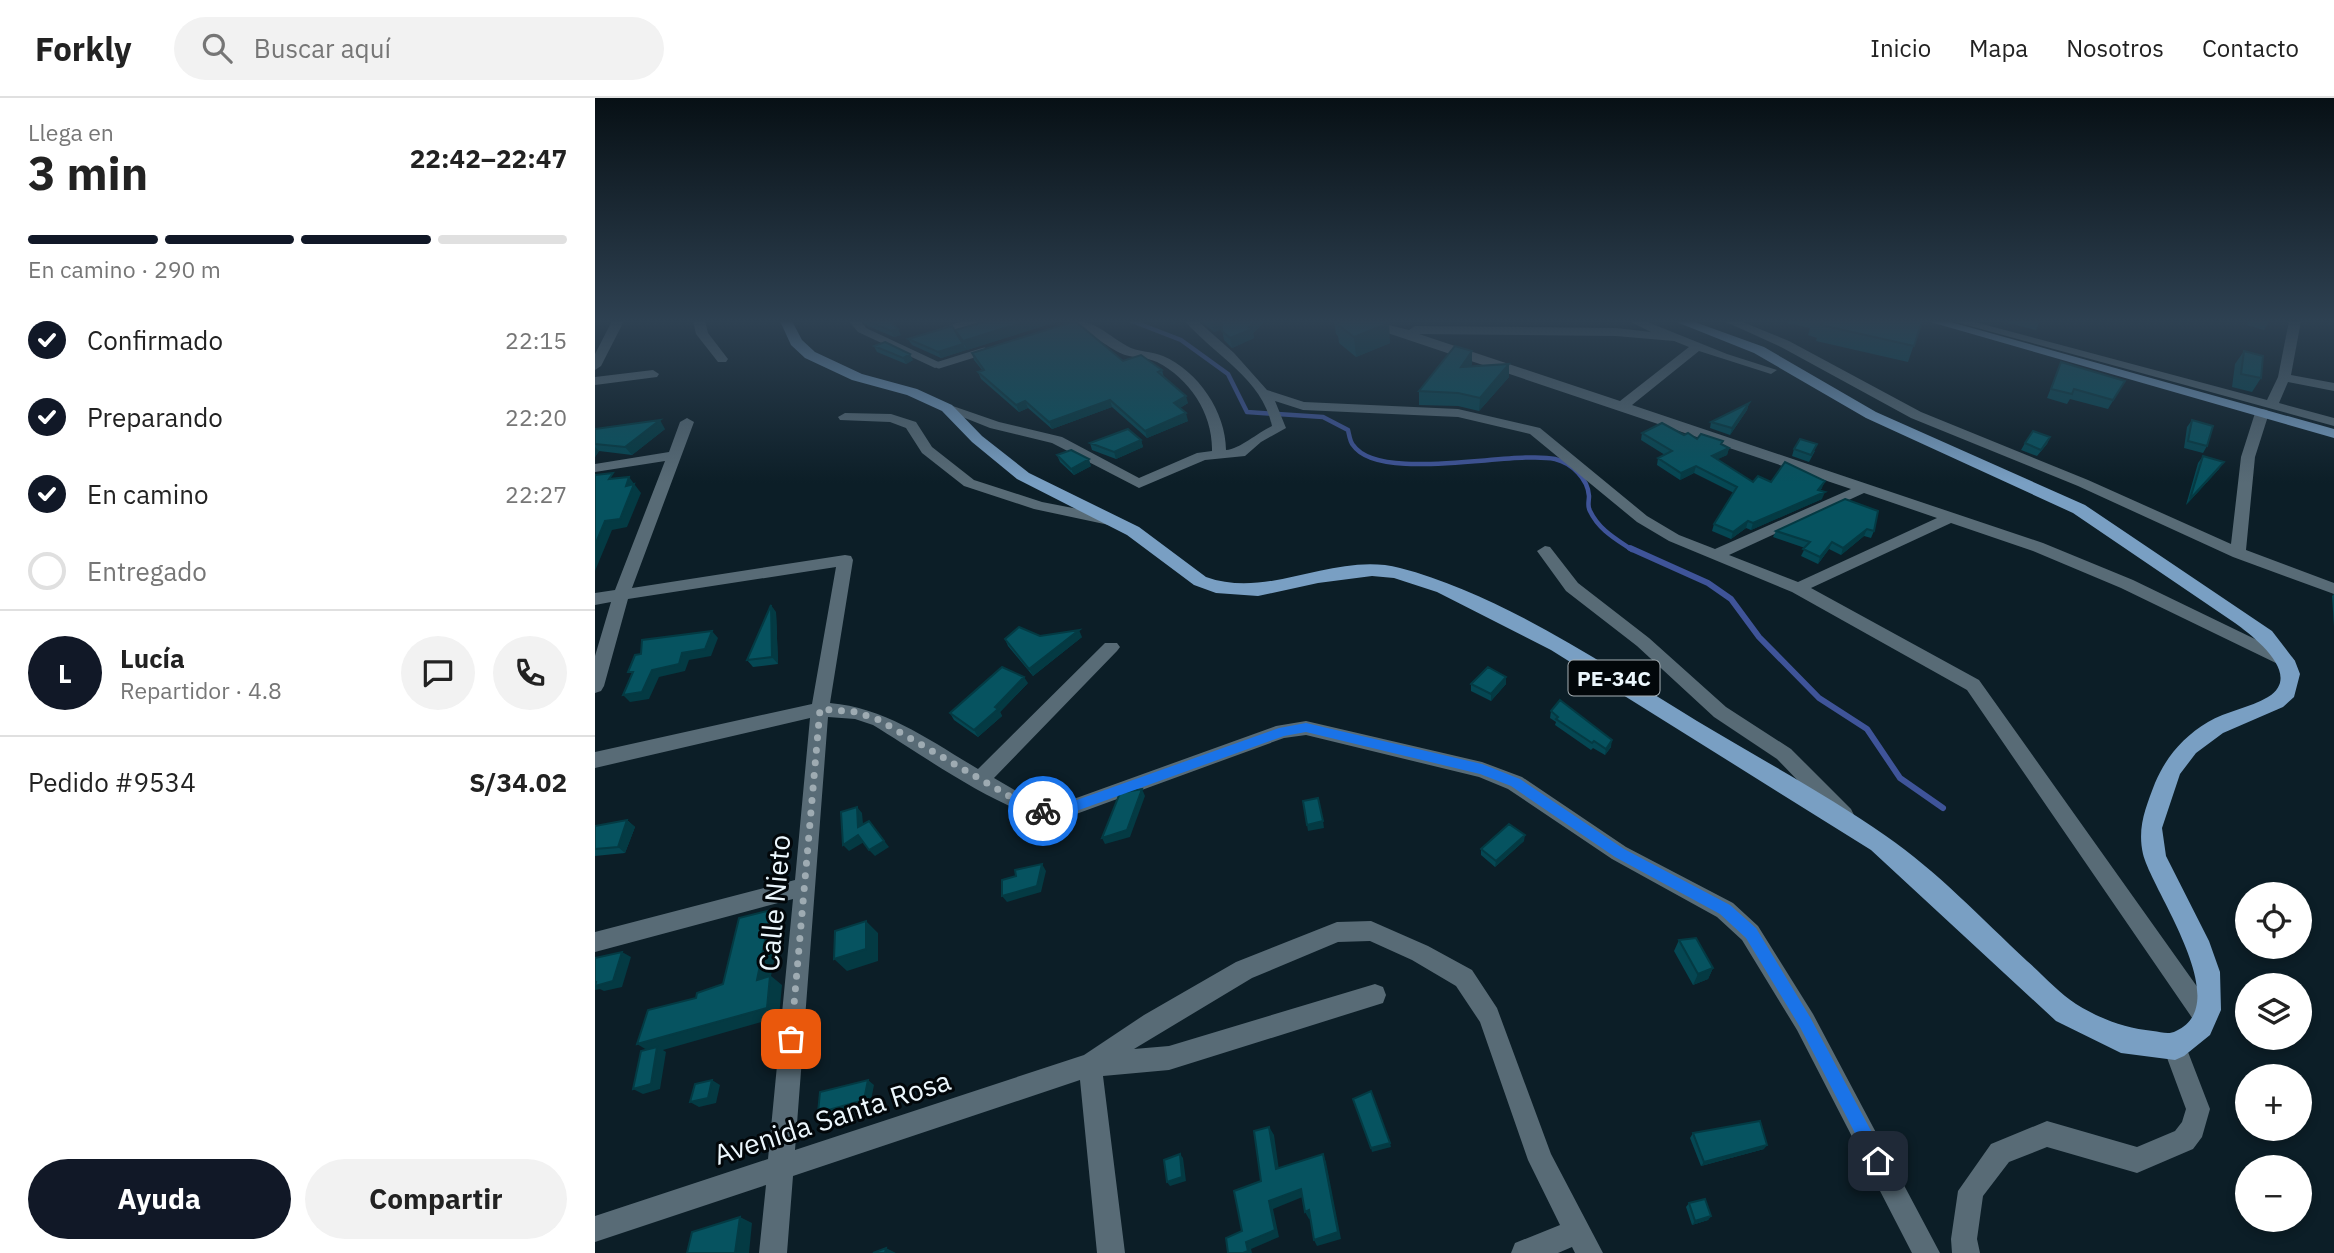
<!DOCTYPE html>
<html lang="es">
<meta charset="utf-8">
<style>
body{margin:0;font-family:"IBM Plex Sans",sans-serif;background:#f2f2f2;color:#222;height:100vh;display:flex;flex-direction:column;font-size:26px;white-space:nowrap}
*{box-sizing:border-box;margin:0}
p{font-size:23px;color:#767676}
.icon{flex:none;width:38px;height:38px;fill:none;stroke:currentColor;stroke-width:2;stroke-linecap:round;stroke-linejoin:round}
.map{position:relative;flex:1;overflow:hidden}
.details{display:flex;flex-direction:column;background:#fff;width:595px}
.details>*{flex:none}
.controls{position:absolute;left:1640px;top:784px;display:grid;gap:14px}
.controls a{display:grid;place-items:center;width:77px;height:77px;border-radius:50%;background:#fff;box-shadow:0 4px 10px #0003;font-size:35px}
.pin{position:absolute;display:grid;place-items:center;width:60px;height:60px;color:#fff;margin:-30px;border-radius:14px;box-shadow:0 4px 10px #0006}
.courier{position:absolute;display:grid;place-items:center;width:70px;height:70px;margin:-35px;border:5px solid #1a73e8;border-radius:50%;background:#fff;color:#222;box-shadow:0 2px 9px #0007}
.overview em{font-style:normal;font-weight:700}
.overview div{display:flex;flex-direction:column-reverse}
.overview{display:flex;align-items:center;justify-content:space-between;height:119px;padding:0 28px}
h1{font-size:46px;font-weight:700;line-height:52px}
.bar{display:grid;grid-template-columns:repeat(4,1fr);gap:10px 7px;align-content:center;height:84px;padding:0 28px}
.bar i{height:9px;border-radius:5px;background:#e0e0e0}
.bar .active{background:#111827}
.bar p{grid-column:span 4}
.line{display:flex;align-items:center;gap:18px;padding:0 28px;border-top:2px solid #e0e0e0}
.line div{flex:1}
.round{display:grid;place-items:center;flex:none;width:74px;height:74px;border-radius:37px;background:#f2f2f2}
ol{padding:0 28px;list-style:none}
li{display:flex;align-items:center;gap:21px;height:77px}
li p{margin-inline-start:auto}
li .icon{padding:7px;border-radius:50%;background:#111827;color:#fff;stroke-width:4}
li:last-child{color:#767676}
li i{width:38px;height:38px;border:4px solid #e0e0e0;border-radius:50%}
.cta{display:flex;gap:14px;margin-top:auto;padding:14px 28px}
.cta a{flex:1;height:80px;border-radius:42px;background:#111827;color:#fff;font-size:28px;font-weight:700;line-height:80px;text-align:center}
.cta a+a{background:#f2f2f2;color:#222}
header{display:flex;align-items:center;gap:42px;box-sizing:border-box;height:98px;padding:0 35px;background:#fff;border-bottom:2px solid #e0e0e0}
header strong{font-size:33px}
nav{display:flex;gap:38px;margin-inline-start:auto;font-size:24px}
.search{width:490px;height:63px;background:#f2f2f2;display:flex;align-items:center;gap:18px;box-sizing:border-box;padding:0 24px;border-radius:38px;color:#767676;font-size:26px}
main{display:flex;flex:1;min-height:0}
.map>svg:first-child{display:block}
</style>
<header>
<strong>Forkly</strong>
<div class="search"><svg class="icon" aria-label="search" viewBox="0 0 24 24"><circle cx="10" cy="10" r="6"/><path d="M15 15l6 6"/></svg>Buscar aquí</div>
<nav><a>Inicio</a><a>Mapa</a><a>Nosotros</a><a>Contacto</a></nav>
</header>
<main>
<section class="details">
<div class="overview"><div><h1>3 min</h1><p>Llega en</p></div><em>22:42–22:47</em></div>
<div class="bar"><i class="active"></i><i class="active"></i><i class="active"></i><i></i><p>En camino · 290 m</p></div>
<ol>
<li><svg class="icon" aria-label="check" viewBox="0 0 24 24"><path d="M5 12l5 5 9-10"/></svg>Confirmado<p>22:15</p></li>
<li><svg class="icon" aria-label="check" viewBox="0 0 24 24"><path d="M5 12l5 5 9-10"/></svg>Preparando<p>22:20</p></li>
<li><svg class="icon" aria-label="check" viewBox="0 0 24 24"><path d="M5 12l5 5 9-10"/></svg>En camino<p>22:27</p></li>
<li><i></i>Entregado</li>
</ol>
<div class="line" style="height:126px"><b class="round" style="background:#111827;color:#fff">L</b><div><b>Lucía</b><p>Repartidor · 4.8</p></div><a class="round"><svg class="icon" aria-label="chat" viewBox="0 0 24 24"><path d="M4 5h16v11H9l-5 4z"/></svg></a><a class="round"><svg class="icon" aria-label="phone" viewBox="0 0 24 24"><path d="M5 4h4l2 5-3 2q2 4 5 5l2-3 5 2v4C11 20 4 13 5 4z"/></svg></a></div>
<div class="line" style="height:91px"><div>Pedido #9534</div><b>S/34.02</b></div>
<div class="cta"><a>Ayuda</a><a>Compartir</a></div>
</section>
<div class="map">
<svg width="1739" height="1155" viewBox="0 0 1739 1155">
<rect width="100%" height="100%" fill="#0c1e27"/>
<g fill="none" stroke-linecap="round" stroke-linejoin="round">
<path stroke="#3f5499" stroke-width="4.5" d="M537 223 586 242 633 276 652 314 728 319 753 332C754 336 755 344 758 347 784 386 919 352 960 361 977 365 993 381 994 398 994 404 992 408 995 413 1004 432 1021 441 1037 452"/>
<path stroke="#3f5499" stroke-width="6" d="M1035 450 1113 485 1136 501 1164 539 1224 600 1272 631 1305 680 1348 710"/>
<path stroke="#586b76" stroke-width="7" d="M344 267 389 253"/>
<path fill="#586b76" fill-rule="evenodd" d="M17 223H29L6 268 0 272V256Z
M98 223H110L113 235 133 261 131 264H123L101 236Z
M254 223H266L271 230 350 267 340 270 263 234Z
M368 223H387L338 239 332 235Z
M480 223C501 223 514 238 532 248 542 254 557 253 568 258 603 273 631 314 631 352 645 351 662 335 677 328 667 280 620 258 590 223H603L639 255 672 292 709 304 863 311 945 330 1052 418 1084 437 1120 451 1256 391 757 223H778L814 232 820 228 1021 230 1056 234 1034 223H1050L1132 256 1182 272 1176 276 1104 253 1037 307 1448 445 1538 482 1697 559 1700 563 1697 567H1685L1526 490 1438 453 1356 425 1216 490 1384 582 1618 911 1622 919 1618 927 1610 930 1602 927 1372 592 1197 494 1074 443 1042 424 935 336 863 319 708 312 680 303 691 330 666 344 650 358 610 362 544 390 457 345 395 330 345 310 352 306 404 324 467 339 544 380 602 355 617 353C618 316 595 281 562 264 551 259 541 260 530 257 518 253 489 232 480 223ZM824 236 1021 238 1079 243 1094 249 1025 303ZM1269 395 1342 420 1203 484 1134 457Z
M1129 223H1145L1194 243 1326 314 1493 382 1636 446 1646 359 1660 315 1667 311 1672 312 1674 315 1660 359 1651 452 1739 485V496L1638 459 1483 388 1316 320 1186 249Z
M1357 223H1376L1672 302 1683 279 1694 223H1706L1696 277 1739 285V293L1693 284 1684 305 1739 320V328Z
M58 272 64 276 62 279 0 287V279Z
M250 315 296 316 321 324 337 349 379 382 447 404 514 417 521 422 514 427 439 411 369 388 327 355 311 330 295 324 245 322 243 319Z
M92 320 99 324 37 490 250 457 256 458 258 462 235 605C291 610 336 643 383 671L510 545H522L525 549 522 553 399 680 428 697 462 707 681 628 711 623 887 664 927 679 1031 749 1138 805 1163 828 1218 916 1345 1155H1317L1202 932 1147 842 1122 819 1017 761 913 691 884 679 711 637 689 640 462 723C408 716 326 656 278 627L260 621 233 619 200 1052 489 957 549 917 641 864 742 824 776 823 833 848 877 872 902 910 956 1056 1008 1155H980L977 1149 963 1155H916L920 1145 965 1127 933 1062 885 924 861 888 817 862 775 843 743 844 657 880 539 951 574 948 780 886 788 889 791 897 788 905 574 972 508 978 530 1155H502L485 982 198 1078 192 1155H164L171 1087 0 1144V1118L173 1061 198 801 0 854V834L200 782 215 620 0 670V654L217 606 241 469 33 501 9 588 6 593 0 595V558L16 504 0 507V495L20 492 70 363 0 374V366L74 354 85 324Z
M950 448 955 449 983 485 1054 540 1131 609 1196 651 1256 711 1259 717 1256 723 1249 725 1242 723 1182 661 1119 619 1042 548 971 493 942 453Z
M1580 937 1588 941 1615 1011 1607 1039 1598 1051 1542 1075 1452 1049 1414 1064 1388 1098 1382 1141 1385 1155H1357L1356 1141 1363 1093 1396 1046 1452 1023 1542 1049 1580 1033 1587 1024 1591 1011 1568 949 1572 941Z"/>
<path fill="#799fc3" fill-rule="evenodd" d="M185 223H197L207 242 220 254 267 276 322 291 357 307 387 338 434 375 544 429 611 479C675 502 740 453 805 470 906 496 1013 569 1102 623 1165 661 1231 696 1291 738 1342 773 1387 821 1432 863 1448 877 1464 895 1481 906 1505 921 1530 930 1558 933 1566 934 1574 937 1581 933 1641 906 1557 793 1548 756 1542 729 1551 709 1560 685 1571 659 1588 639 1613 624 1631 613 1655 610 1673 599 1709 577 1658 538 1640 525L1478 415 1271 320 1159 255 1079 223H1097L1169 249 1281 314 1490 407 1677 533 1700 563 1705 576 1699 599 1688 609 1628 635 1601 655 1585 676 1567 730 1571 758 1614 843 1625 874 1626 912 1615 937 1589 958 1580 962 1526 955 1461 923 1276 752 956 552 842 494 799 480 777 478 723 485 663 498 621 495 599 487 532 437 422 381 377 344 347 313 312 297 257 282 210 260 196 247Z
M1332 223H1352L1739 331V340Z"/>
</g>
<path fill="#054753" d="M268 223H295L306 237 299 239 273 228Z
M393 223H464L372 252 370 250 371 252 346 260 317 247 313 241 360 233Z
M606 223H670L658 235 659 240 637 250 629 242 627 231 619 234Z
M739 223H791L795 245 761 259 744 245 743 238 741 236Z
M1185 223H1327L1313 264 1221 243 1222 240 1213 237 1215 230Z
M1405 223H1445L1441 232Z
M1653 223H1674L1669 232 1652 227Z
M279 248 318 262 311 266 282 254Z
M877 253V266L875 268 914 266V279L884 313 863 308 824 307V293Z
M1649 253 1666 280 1657 294 1637 289 1640 266Z
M377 255 528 263 567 272 569 280 593 305 585 310 593 323 552 340 517 309 457 331 433 310 424 314 386 281 383 274 387 272 379 262Z
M1466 264 1530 283 1513 311 1475 301 1472 306 1452 300Z
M1154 305 1152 312 1135 337 1115 330 1116 324Z
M1597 322 1612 348 1608 355 1589 350 1592 329Z
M0 331H70L37 357 4 353 0 359Z
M1047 335 1089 337 1102 341 1128 343 1127 346 1134 350 1132 357 1122 361 1158 384H1176L1227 390 1225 392 1227 401 1156 432 1151 430 1136 441 1117 433 1119 426 1139 395 1099 375 1085 382 1062 367 1063 360 1070 357 1046 342Z
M1455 339 1452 346 1442 358 1426 352 1430 345Z
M546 342 548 349 521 361 497 352 495 345Z
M1199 351 1220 353 1214 364 1197 358Z
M462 357 496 368 479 377 465 364Z
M1608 358 1624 371 1591 407 1603 365Z
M1250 401 1279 433 1276 440 1269 438 1246 457 1234 451 1223 466 1206 458 1210 450 1178 439 1181 433Z
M1739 496V529L1737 498Z
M181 514 183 566 158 569 152 562Z
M445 538 487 539 438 578 413 548 410 541Z
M433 585 405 614 407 618 383 639 359 622 355 615Z
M876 586H911L896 603 876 593Z
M956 613 1016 649 1010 657 998 650 996 652 960 627 961 624 955 620Z
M32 722 40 729 30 755 0 758V728Z
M929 743 900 769 886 757V751Z
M1084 842 1118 870 1113 881 1098 887 1079 853Z
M1098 1035 1169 1051 1106 1068 1095 1040Z
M1094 1105 1116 1118 1113 1122 1097 1127 1091 1109Z"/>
<path fill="#043a43" d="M432 223H464L372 252 368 243Z
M576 223H585L577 227Z
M622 223H627L628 231 619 234 617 225Z
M660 223H670L658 235 659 240 637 250 635 240 654 229Z
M794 225 795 245 761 259 759 239Z
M303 231 306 237 299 239 296 233Z
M368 246 371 252 346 260 343 254Z
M877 253V266L866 282V269Z
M315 256 318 262 311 266 308 260Z
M914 266V279L884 313 885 300Z
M591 298 593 305 581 312 579 305Z
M515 302 517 309 457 331 454 324Z
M430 303 433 310 424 314 421 307Z
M1154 305 1152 312 1135 337 1137 330Z
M591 315 593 323 552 340 550 333Z
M65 322 70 331 37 357 30 349Z
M546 342 548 349 521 361 519 354Z
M0 349 4 353 0 359Z
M1134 350 1132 357 1115 365 1117 358Z
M494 361 496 368 479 377 476 371Z
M1629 364 1624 371 1591 407 1595 401Z
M1101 368 1099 375 1085 382 1086 375Z
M34 379 46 395 32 429 17 432 0 473V447L10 423 31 388Z
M1230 383 1227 390 1221 398 1230 394 1227 401 1156 432 1158 425 1223 392Z
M1153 423 1151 430 1136 441 1138 434Z
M1272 431 1269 438 1246 457 1248 450Z
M1237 444 1234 451 1223 466 1225 459Z
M176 507 181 514 183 566 177 559Z
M484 532 487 539 438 578 434 571Z
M117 533 123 540 116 558 94 562 90 573 64 579 54 601 35 604 28 597 57 572 87 555Z
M429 579 433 585 405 614 407 618 383 639 379 632Z
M911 579V586L896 603V596Z
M1017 642 1016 649 1010 657 1011 651Z
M547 691 550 698 535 739 510 746 507 740Z
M262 709 267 715 269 736 263 729Z
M32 722 40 729 30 755 23 749Z
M274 723 294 749 280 758 274 752Z
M728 723 729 730 713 733 712 727Z
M263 737 269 744 254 753 248 747Z
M930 737 929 743 900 769 901 763Z
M447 766 451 773 446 794 412 804 407 798Z
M176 812 187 822 176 878 187 887 184 919 68 952 71 954 65 991 48 996 38 991 57 955 42 946 162 882Z
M271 823 283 835V863L252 873 239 861Z
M27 854 36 859 27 889 9 893 5 891 0 892V884Z
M1118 870 1113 881 1098 887 1103 876Z
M117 982 125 987 121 1005 104 1009 95 1004Z
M273 982 279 987 275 1007 230 1020 223 1015Z
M674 1029 679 1037 685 1079 681 1071Z
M795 1045 796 1049 777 1054 776 1050Z
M1172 1047 1169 1051 1106 1068 1109 1064Z
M585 1056 588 1060 591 1083 575 1088 572 1084Z
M728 1056 731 1064 746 1141 722 1148 719 1142Z
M706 1091 710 1098 678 1111 684 1139 656 1151 657 1155H648L651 1144 674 1103Z
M714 1112 718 1120 714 1121 710 1114Z
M1116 1118 1113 1122 1097 1127 1100 1123Z
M145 1119 157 1125 154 1155H140Z
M291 1150 301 1155H290Z"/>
<path fill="#065360" stroke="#043a43" stroke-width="2" d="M273 223H295L303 231 296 233Z
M393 223H432L368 243 360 232Z
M480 223 528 263 546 257 567 272 563 274 591 298 579 305 591 315 550 333 515 302 454 324 430 303 421 307 383 274 389 272 377 255Z
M627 223H660L654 229 657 231 635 240 627 233Z
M747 223H790L794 225 759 239 742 226Z
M1226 223H1327L1319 248 1226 227 1227 223Z
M357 228 368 246 343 254 313 241Z
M290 244 315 256 308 260 279 248Z
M860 248 877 253 866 269 914 266 885 300 863 295 824 293Z
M1649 253 1668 258 1666 280 1646 276Z
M1466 264 1530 283 1518 302 1479 291 1477 296 1456 291Z
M1154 305 1137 330 1116 324Z
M65 322 30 349 0 346V331Z
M1597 322 1618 328 1612 348 1593 343Z
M1067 325 1089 337 1093 335 1102 341 1106 336 1128 343 1126 346 1134 350 1117 358 1158 384 1163 378 1176 384 1190 364 1230 383 1223 392 1230 394 1158 425 1153 423 1138 434 1119 426 1142 389 1101 368 1086 375 1063 360 1077 353 1047 335Z
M533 331 546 342 519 354 495 345Z
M1438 333 1455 339 1446 352 1430 345Z
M1205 341 1222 346 1216 357 1199 351Z
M476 352 494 361 476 371 462 357Z
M1608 358 1629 364 1595 401Z
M18 375 14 381 34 379 31 388 39 386 25 421 10 423 0 447V377Z
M1250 401 1283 413 1279 433 1272 431 1248 450 1237 444 1225 459 1208 451 1215 444 1181 433Z
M176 507 177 559 152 562Z
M424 529 445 538 484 532 434 571 410 541Z
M117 533 110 551 87 555 84 566 57 572 47 594 28 597 38 574H33L40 557 46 556 47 542Z
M407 569 429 579 400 609 403 611 379 632 355 615Z
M893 569 911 579 896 596 876 586Z
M965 602 1017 642 1011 651 999 643 997 645 961 621 963 619 956 613Z
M547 691 532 732 507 740 525 695Z
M723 700 728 723 712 727 708 703Z
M262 709 263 729 274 723 289 743 274 752 263 737 248 747 246 714Z
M32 722 23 749 0 751V728Z
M914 726 930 737 901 763 886 751Z
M447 766 442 788 407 798V782L421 778 420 772Z
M176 812 162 882 175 878 172 910 42 946 53 912 101 900 102 895 128 886 144 820Z
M271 823V851L239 861 240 833Z
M1101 840 1118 870 1103 876 1084 842Z
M27 854 18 883 0 888 1 884H0V860Z
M62 949 56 986 38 991 46 953Z
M117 982 113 1000 95 1004 100 986Z
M273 982 269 1002 223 1015 225 994Z
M776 993 795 1045 776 1050 758 1001Z
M1165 1023 1172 1047 1109 1064 1098 1035Z
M674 1029 681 1071 728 1056 743 1134 719 1142 714 1112 710 1114 706 1091 674 1103 680 1132 651 1144 653 1153 648 1155H633L631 1140 647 1133 639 1093 666 1083 659 1033Z
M585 1056 587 1079 572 1084 569 1062Z
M1110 1101 1116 1118 1100 1123 1094 1105Z
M145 1119 140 1155H92L97 1134Z
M291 1150 290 1155H278Z"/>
<linearGradient id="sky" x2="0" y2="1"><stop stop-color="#071015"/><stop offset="0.58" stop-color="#2e4152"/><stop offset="1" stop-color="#2e4152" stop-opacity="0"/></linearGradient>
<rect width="1739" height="385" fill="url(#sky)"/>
<path fill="#1a73e8" d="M711 625 887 666 925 681 1029 751 1135 807 1161 830 1215 919 1289 1057V1068H1277L1205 929 1151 840 1125 816 1020 759 916 688 885 676 711 634 689 638 462 720 448 718 442 713 448 707 462 709 684 630Z"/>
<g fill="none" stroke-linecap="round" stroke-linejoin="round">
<path stroke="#9eabb2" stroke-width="7" stroke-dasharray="0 12.6" d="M196 941 225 611 261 614 284 622 421 702 448 713"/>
</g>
<g text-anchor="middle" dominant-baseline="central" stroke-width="6" stroke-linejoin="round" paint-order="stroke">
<rect fill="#02070a" stroke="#a6afb4" stroke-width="2" x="973.5" y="562.5" width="91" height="35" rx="5"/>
<g font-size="21" font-weight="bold" fill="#ecf7fd">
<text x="1019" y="580">PE-34C</text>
</g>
<g font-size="28" fill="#ecf7fd" stroke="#02070a">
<text transform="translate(179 805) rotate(-85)">Calle Nieto</text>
<text transform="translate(237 1019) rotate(-18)">Avenida Santa Rosa</text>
</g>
</g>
</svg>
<div class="controls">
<a><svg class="icon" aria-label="locate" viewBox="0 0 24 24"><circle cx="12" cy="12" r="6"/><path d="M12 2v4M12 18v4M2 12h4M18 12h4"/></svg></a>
<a><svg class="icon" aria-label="layers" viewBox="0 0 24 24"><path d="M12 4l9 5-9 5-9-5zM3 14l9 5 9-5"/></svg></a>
<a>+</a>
<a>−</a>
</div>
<div class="pin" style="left:196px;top:941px;background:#ea580c"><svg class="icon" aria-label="bag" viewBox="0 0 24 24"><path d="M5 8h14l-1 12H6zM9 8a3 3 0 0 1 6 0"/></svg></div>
<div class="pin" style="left:1283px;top:1063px;background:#1f2937"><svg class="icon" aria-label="home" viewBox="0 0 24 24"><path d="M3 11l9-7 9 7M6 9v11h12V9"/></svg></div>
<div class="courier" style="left:448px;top:713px"><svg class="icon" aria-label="bike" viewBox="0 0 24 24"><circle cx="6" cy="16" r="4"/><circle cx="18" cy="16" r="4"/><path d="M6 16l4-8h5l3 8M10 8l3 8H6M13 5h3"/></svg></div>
</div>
</main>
